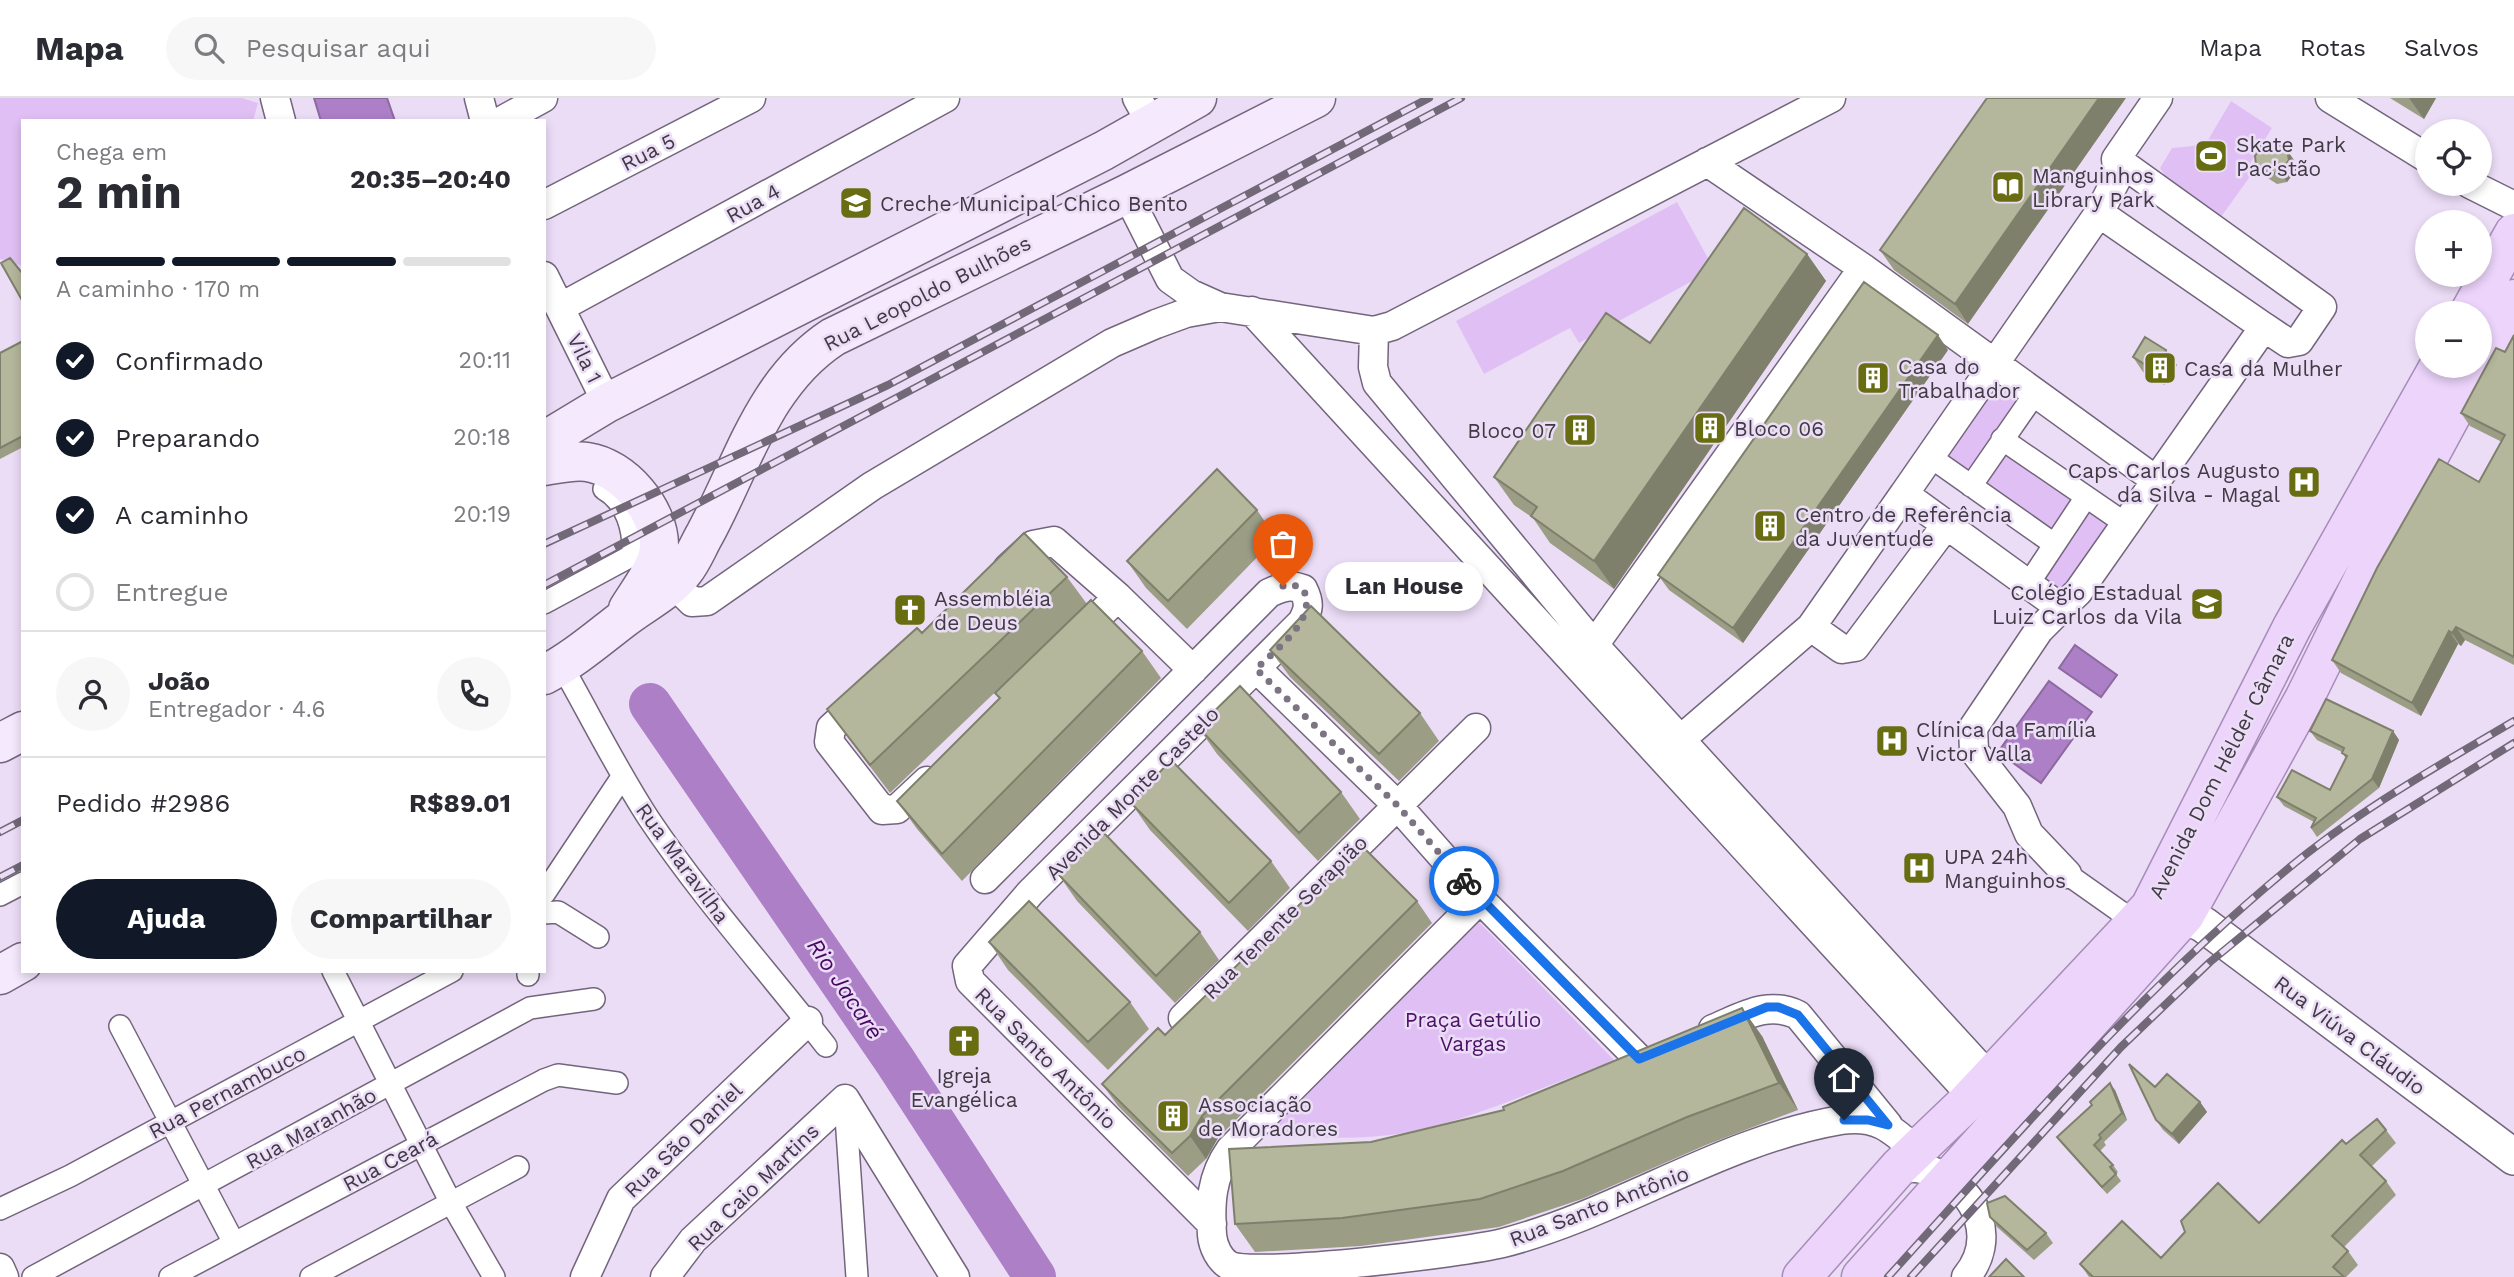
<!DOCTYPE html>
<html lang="pt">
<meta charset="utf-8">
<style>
body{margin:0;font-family:"Work Sans",sans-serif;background:#f7f7f7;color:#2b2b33;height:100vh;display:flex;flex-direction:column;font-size:26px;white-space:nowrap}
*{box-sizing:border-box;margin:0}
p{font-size:23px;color:#7c7c81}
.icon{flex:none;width:38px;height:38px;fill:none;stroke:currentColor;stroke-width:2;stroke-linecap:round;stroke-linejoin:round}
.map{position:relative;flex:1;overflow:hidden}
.details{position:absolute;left:21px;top:21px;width:525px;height:854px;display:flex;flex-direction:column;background:#fff;border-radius:0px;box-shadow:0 4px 10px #0003}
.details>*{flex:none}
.fabs{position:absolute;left:2415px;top:21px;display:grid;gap:14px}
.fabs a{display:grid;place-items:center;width:77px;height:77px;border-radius:50%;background:#fff;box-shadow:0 4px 10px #0003;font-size:35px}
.pin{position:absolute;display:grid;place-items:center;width:60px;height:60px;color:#fff;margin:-72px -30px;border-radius:50% 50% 50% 0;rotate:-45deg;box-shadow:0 0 7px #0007}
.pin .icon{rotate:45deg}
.courier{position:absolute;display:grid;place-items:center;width:70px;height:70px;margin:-35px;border:5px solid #1a73e8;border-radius:50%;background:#fff;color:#222;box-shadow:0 2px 9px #0007}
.bubble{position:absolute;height:49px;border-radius:24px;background:#fff;box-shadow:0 4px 10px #0003;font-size:23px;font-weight:700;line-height:49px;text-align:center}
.head em{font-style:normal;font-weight:700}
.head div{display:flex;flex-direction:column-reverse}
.head{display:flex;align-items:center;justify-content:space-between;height:119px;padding:0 35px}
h1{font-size:46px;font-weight:700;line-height:52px}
.bar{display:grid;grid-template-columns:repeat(4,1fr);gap:10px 7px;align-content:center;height:84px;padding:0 35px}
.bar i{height:9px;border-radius:5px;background:#e1e1e2}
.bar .on{background:#111827}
.bar p{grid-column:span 4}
.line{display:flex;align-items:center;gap:18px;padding:0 35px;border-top:2px solid #e1e1e2}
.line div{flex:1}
.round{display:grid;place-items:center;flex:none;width:74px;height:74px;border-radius:37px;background:#f7f7f7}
ol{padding:0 35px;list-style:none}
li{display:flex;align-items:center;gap:21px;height:77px}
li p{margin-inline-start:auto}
li .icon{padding:7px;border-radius:50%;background:#111827;color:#fff;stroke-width:4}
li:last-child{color:#7c7c81}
li i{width:38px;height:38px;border:4px solid #e1e1e2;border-radius:50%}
.primary-button{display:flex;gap:14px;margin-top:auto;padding:14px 35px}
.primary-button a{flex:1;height:80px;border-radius:42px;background:#111827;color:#fff;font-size:28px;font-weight:700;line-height:80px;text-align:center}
.primary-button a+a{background:#f7f7f7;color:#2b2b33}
header{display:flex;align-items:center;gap:42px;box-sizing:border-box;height:98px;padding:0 35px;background:#fff;border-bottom:2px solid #e1e1e2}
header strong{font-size:33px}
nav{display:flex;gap:38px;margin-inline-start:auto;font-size:24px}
.search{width:490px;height:63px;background:#f7f7f7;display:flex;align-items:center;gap:18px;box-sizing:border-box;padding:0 24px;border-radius:38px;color:#7c7c81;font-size:26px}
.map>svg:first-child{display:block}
</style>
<header>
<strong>Mapa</strong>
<div class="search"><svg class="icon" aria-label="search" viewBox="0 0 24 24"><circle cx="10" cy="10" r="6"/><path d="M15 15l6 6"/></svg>Pesquisar aqui</div>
<nav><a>Mapa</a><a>Rotas</a><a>Salvos</a></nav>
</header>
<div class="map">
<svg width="2514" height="1179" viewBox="0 0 2514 1179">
<rect width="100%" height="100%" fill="#ecddf7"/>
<path fill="#e0c0f4" d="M0 0H242L258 5 253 23H23V168L0 161Z
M2231 3 2272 30 2248 69 2249 80 2221 119 2166 79 2160 70 2172 50 2193 48 2208 42Z
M1677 104 1714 171 1579 245 1570 230 1484 276 1456 223Z
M2002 284 2024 297 1966 380 1940 360 1993 287Z
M2003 352 2074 399 2054 434 1981 386Z
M2089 405 2116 423 2063 493 2037 480Z
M1475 820 1615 963C1549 985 1486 1017 1418 1032 1372 1043 1322 1039 1274 1039L1268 1035V1028Z"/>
<path fill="#ac7fc6" stroke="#8c6a9f" stroke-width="2" d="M314 0H387L395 23H321Z
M2075 547 2117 577 2101 599 2059 570Z
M2049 583 2092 614 2041 685 1998 654Z"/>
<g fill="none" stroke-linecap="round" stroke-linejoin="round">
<path stroke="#ac7fc6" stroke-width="42" d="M650 606 895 963 1035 1179"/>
<defs>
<path id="pedestrian" d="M2002 341 2126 426
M1929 358 2054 446
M1971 388 2036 294
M2029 485 2086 399
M544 505 633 457C634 432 627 404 604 391
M562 568C591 619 617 672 649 721 702 800 767 872 826 948
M2067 776 2135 824
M544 796 622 679
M0 797 23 785
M544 815 558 814 598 839
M333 873 450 1103 494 1179
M528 873V877
M120 928 234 1145
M845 1004 857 1179
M0 1111 70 1078 452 873
M33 1179 530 910 594 901
M170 1179 544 982 558 977 617 985
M311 1179 518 1069"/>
<path id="minor" d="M275 0 281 23
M479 0 485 23
M1137 0 1151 25
M2330 0 2427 60
M501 23 543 0
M2116 61 2158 0
M2470 86 2514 108
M1127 96 1170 181 1191 196 1220 209
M544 107 751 0
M2099 115 2264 229 2078 494 2061 510 1904 396Z
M2099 115 2118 78 2116 61 2322 209 2299 243 2288 245 2264 229
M1863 170 2157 383
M544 178 607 305
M561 209 945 0
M1252 213 1972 998
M1374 233 1373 269 1377 285 1594 547 1989 979
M1008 470 1033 447 1054 443 1118 499 1193 572
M673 485 692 504 707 503 872 388 1112 245 1156 226 1186 215 1220 209 1374 233 1392 228 1831 0
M2061 510 2039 532 1973 630 1974 653 2017 708 2029 736 2067 776
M1811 529 1842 551 1855 549 1947 426
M1075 541 1118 499
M1594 547 1863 170 1707 64
M1257 571 1397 707 1480 801 1639 961
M866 598 831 630 829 644 882 712 897 711 927 683
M1666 654 1811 529 1904 396
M985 781 1269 495C1282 489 1290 486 1303 491 1310 505 1309 511 1302 524L1030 795 967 868 970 883 1212 1126
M1480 801 1230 1052C1211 1079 1210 1105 1212 1137 1213 1148 1219 1162 1230 1168 1260 1179 1462 1155 1503 1145 1619 1115 1722 1042 1841 1022 1876 1017 1891 1030 1915 1052
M1183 920 1476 630
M1713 931C1742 919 1768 902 1798 917L1888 1027
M1899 1069C1912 1070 1925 1069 1937 1075 1978 1094 1997 1142 1966 1179
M0 1170 4 1179
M585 1179 621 1101 808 923
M665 1179 693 1142 845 1001 955 1179"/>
<path id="tertiary" d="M2156 811 2185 817 2204 827 2514 1059"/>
<path id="secondary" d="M544 343 607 305 1103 53 1197 0
M544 368C558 366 573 362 587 364 623 369 660 412 659 449 658 470 638 494 628 511
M544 577C573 562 596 542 622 522 642 506 668 494 684 473 693 462 698 448 705 436 743 366 763 285 833 239L1127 96 1316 0
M0 645 23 633
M0 877 23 864"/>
<path id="primary" d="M2469 215 2514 135
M2480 264 2514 201
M1802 1179 1899 1069 1965 1006 2150 809 2292 529 2439 268
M1861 1179 2185 817 2304 601 2367 473 2478 268"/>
</defs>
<use href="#pedestrian" stroke="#73657c" stroke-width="24"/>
<use href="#minor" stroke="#73657c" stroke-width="31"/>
<use href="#tertiary" stroke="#73657c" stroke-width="38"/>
<use href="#secondary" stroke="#73657c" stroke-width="41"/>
<use href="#primary" stroke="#a78bb9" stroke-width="41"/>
<use href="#pedestrian" stroke="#fff" stroke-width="21"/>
<use href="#minor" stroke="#fff" stroke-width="28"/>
<use href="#tertiary" stroke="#fff" stroke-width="35"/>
<use href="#secondary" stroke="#f5e9fd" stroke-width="38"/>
<use href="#primary" stroke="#ecd4fb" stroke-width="38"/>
<defs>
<path id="rail" d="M544 446 888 287 1429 0
M544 487 1461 0
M0 734 23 722
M0 779 23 767
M1888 1179C2015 1039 2138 895 2284 774 2354 715 2436 669 2514 623
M1911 1179 2121 949 2210 864 2360 741 2514 645"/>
</defs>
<use href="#rail" stroke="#716977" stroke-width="8"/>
<use href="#rail" stroke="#ecddf7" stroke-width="5" stroke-dasharray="16" stroke-linecap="butt"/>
</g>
<path fill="#9b9d85" d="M1987 0 1968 226 1894 172 1880 152Z
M2390 0H2436L2424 21Z
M2294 62 2296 72 2287 84 2277 86 2263 77 2256 67Z
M1807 156 1826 183 1614 491 1550 445 1533 420 1514 407 1494 379 1650 245Z
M2514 237V567L2465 542 2461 548 2458 546 2421 618 2341 575 2332 562 2479 384 2502 344 2470 328 2461 315 2505 254Z
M23 243V349L0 361V255Z
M1948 252 1743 545 1669 492 1658 477Z
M2166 252 2177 267 2164 287 2143 274 2133 259Z
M1257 412 1276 440 1187 531 1146 490 1127 463Z
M1067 479 1087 506 890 695 847 638 827 611Z
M1270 552 1420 615 1439 643 1399 683 1290 579Z
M1142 553 1161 580 962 783 917 731 897 703 999 601 995 595Z
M1198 629 1341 694 1360 721 1318 763 1217 656Z
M2310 633H2393L2399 642 2379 690 2317 739 2311 730 2314 724 2284 708 2277 699 2330 692 2346 661 2342 654 2317 642Z
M1131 705 1271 763 1290 790 1248 833 1150 732Z
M1058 776 1200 834 1219 862 1175 905 1077 803Z
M1417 803 1432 825 1218 1040 1206 1061 1188 1078 1118 1008 1102 986 1165 937Z
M989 844 1130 904 1149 931 1108 972 1008 872Z
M1762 938 1798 1012 1706 1047 1582 1101 1499 1129 1361 1148 1255 1154 1235 1126 1371 1044 1504 1012Z
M2155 989 2200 1004 2207 1014 2179 1046 2163 1032 2156 1022Z
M2115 992 2127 1022 2104 1044 2106 1047 2100 1053 2113 1067 2118 1074 2116 1076 2121 1083 2107 1096 2062 1046 2057 1039Z
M2386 1032 2396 1045 2371 1069 2386 1083 2396 1097 2344 1149 2348 1153 2358 1167 2346 1179H2089L2080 1166 2161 1160 2259 1125 2346 1046Z
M1990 1119 2046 1135 2053 1145 2034 1162 1997 1129Z"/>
<path fill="#7e806c" d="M2099 0H2126L1968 226 1955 206Z
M2409 0H2436L2424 21Z
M2287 52 2294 62 2296 72 2287 84 2280 74Z
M1807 156 1826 183 1614 491 1594 463Z
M1938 237 1948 252 1743 545 1733 530Z
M2166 252 2177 267 2164 287 2154 272Z
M2456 529 2465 542 2461 548 2452 535Z
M2449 533 2458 546 2421 618 2412 605Z
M2393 633 2399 642 2379 690 2372 681Z
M1742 910 1762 938 1798 1012 1779 985Z
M2110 985 2115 992 2127 1022 2122 1015Z
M2200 1004 2207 1014 2179 1046 2172 1036Z
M1202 1018 1218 1040 1206 1061 1190 1038Z"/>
<path fill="#b4b79b" stroke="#7e806c" stroke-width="2" d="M1987 0H2099L1955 206 1880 152Z
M2274 43 2287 52 2289 62 2280 74 2270 76 2256 67 2255 58 2263 45Z
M1744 110 1807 156 1594 463 1531 418 1537 409 1494 379 1606 215 1650 245Z
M10 160 23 176V204L1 165Z
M1864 184 1938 237 1733 530 1658 477Z
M2514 237V559L2456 529 2452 535 2449 533 2412 605 2332 562 2377 470 2439 361 2479 384 2505 337 2461 315 2496 250 2505 254Z
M2145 239 2166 252 2154 272 2133 259Z
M23 243V338L0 350V255Z
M1217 371 1257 412 1168 503 1127 463Z
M1024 435 1067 479 870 667 827 611 917 530 922 535Z
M1091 502 1142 553 942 756 897 703 1000 600 995 595Z
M1311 508 1420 615 1379 656 1270 552Z
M1240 588 1341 694 1299 735 1198 629Z
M2326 601 2393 633 2372 681 2311 730 2316 720 2277 699 2292 672 2330 692 2347 658 2342 655 2344 650 2310 633Z
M1171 662 1271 763 1229 805 1131 705Z
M1101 732 1200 834 1156 878 1058 776Z
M1361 747 1417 803 1202 1018 1190 1038 1172 1055 1102 986 1158 930 1165 937Z
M1029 803 1130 904 1088 944 989 844Z
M1742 910 1779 985 1687 1019 1563 1073 1480 1101 1342 1120 1235 1126 1229 1051 1371 1044 1504 1012 1503 1009Z
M2129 966 2155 989 2167 976 2200 1004 2172 1036 2156 1022Z
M2110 985 2122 1015 2099 1037 2101 1040 2094 1047 2113 1067 2110 1069 2116 1076 2102 1089 2057 1039 2092 1007 2090 1004Z
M2377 1021 2386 1032 2360 1057 2386 1083 2332 1138 2348 1153 2333 1169 2344 1179H2093L2080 1166 2122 1123 2161 1160 2185 1134 2181 1123 2218 1085 2259 1125 2342 1042 2346 1046Z
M2005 1098 2046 1135 2027 1152 1990 1119 1987 1105Z
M2006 1161 2024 1179H1989Z"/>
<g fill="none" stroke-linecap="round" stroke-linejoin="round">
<path stroke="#7c7383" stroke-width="7" stroke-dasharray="0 12.6" d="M1283 488 1294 487 1303 491C1319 521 1276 551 1256 571L1397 707 1464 783"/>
<path stroke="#1a73e8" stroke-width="9" d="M1464 783 1639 961 1767 909H1778L1798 917 1888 1027 1868 1022H1844"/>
</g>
<defs>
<symbol id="stadium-square" viewBox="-11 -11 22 22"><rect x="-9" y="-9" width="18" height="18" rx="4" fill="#696d12" stroke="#ecddf7"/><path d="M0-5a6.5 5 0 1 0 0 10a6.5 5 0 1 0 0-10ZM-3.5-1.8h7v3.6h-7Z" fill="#fff"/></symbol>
<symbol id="library-square" viewBox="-11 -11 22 22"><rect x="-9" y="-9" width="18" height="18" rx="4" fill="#696d12" stroke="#ecddf7"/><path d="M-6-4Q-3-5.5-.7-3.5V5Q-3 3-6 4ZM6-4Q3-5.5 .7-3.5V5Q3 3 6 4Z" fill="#fff"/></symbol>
<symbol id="school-square" viewBox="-11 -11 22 22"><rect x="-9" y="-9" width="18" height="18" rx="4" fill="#696d12" stroke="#ecddf7"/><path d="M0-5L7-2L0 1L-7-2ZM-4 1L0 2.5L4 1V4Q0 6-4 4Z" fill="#fff"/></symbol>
<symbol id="building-square" viewBox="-11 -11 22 22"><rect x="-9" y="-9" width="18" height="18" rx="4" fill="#696d12" stroke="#ecddf7"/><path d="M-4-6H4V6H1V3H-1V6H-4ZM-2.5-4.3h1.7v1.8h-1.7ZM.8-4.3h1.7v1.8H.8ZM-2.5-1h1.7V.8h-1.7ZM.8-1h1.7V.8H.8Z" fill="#fff"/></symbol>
<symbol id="hospital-square" viewBox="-11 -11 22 22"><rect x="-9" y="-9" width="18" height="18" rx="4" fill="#696d12" stroke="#ecddf7"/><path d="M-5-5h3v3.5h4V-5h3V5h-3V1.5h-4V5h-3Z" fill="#fff"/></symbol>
<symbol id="church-square" viewBox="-11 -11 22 22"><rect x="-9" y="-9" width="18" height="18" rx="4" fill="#696d12" stroke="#ecddf7"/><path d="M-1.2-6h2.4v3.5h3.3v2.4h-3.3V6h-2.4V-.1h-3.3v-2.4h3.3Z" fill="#fff"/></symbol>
</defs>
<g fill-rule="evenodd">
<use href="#stadium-square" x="2192" y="39" width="38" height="38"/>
<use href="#library-square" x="1989" y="70" width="38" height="38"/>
<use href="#school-square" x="837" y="86" width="38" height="38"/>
<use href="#building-square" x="2141" y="251" width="38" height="38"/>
<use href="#building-square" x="1854" y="261" width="38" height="38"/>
<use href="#building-square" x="1691" y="311" width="38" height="38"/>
<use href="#building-square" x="1561" y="313" width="38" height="38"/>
<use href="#hospital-square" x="2285" y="365" width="38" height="38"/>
<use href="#building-square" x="1751" y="409" width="38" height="38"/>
<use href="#school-square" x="2188" y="487" width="38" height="38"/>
<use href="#church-square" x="891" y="493" width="38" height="38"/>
<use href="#hospital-square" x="1873" y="624" width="38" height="38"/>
<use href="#hospital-square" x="1900" y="751" width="38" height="38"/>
<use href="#church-square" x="945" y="924" width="38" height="38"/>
<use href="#building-square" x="1154" y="999" width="38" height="38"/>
</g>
<g text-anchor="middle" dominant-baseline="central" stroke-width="5" stroke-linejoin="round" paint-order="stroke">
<g font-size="21" fill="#403a44" stroke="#ecddf7" text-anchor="start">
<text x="2236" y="46">Skate Park<tspan x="2236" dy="24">Pac'stão</tspan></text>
<text x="2032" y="77">Manguinhos<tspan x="2032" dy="24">Library Park</tspan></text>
<text x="880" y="105">Creche Municipal Chico Bento</text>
<text x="1898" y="268">Casa do<tspan x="1898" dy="24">Trabalhador</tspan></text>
<text x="2184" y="270">Casa da Mulher</text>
<text x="1734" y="330">Bloco 06</text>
<text x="1556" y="332" text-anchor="end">Bloco 07</text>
<text x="2280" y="372" text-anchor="end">Caps Carlos Augusto<tspan x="2280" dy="24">da Silva - Magal</tspan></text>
<text x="1795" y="416">Centro de Referência<tspan x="1795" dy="24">da Juventude</tspan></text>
<text x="2182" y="494" text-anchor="end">Colégio Estadual<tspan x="2182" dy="24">Luiz Carlos da Vila</tspan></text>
<text x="934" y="500">Assembléia<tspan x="934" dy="24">de Deus</tspan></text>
<text x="1916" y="631">Clínica da Família<tspan x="1916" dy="24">Victor Valla</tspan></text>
<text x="1944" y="758">UPA 24h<tspan x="1944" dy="24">Manguinhos</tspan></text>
<text x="964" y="977" text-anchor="middle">Igreja<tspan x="964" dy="24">Evangélica</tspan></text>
<text x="1198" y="1006">Associação<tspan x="1198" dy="24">de Moradores</tspan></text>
</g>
<g font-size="21" fill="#403a44" stroke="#ecddf7">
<text transform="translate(648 54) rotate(-27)">Rua 5</text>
<text transform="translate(753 105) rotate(-29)">Rua 4</text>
<text transform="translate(927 195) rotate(-27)">Rua Leopoldo Bulhões</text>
<text transform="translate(585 260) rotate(64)">Vila 1</text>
<text transform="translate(2221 668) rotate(-63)">Avenida Dom Hélder Câmara</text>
<text transform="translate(1132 695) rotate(-45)">Avenida Monte Castelo</text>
<text transform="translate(683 765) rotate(54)">Rua Maravilha</text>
<text transform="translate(1285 819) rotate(-45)">Rua Tenente Serapião</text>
<text transform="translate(2350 937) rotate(37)">Rua Viúva Cláudio</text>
<text transform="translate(1046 960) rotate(45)">Rua Santo Antônio</text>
<text transform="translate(227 994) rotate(-28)">Rua Pernambuco</text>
<text transform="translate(311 1030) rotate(-29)">Rua Maranhão</text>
<text transform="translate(683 1042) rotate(-44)">Rua São Daniel</text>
<text transform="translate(390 1063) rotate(-28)">Rua Ceará</text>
<text transform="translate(753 1089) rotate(-44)">Rua Caio Martins</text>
<text transform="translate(1599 1108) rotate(-21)">Rua Santo Antônio</text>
</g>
<g font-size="21" fill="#4d1168" stroke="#ecddf7">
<text x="1473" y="921">Praça Getúlio<tspan x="1473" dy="24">Vargas</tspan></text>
</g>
<g font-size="23" font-style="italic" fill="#460761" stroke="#ecddf7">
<text transform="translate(845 891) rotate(56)">Rio Jacaré</text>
</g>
</g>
</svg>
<div class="fabs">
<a><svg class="icon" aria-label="locate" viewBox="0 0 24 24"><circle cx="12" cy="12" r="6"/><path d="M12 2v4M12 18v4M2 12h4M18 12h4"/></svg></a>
<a>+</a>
<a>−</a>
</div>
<div class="pin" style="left:1283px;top:488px;background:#ea580c"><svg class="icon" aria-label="bag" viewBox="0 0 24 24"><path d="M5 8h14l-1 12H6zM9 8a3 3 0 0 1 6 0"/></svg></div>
<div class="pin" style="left:1844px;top:1022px;background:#1f2937"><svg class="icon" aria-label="home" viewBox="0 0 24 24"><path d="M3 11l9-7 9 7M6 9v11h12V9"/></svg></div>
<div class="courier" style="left:1464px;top:783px"><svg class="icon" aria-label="bike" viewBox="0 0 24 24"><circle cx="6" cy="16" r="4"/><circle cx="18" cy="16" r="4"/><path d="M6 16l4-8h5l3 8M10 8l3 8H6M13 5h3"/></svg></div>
<div class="bubble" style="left:1325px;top:464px;width:158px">Lan House</div>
<section class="details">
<div class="head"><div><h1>2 min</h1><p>Chega em</p></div><em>20:35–20:40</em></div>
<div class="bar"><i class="on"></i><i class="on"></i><i class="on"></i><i></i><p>A caminho · 170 m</p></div>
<ol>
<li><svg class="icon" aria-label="check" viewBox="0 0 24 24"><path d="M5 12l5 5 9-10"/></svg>Confirmado<p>20:11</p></li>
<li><svg class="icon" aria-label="check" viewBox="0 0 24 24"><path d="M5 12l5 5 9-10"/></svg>Preparando<p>20:18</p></li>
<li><svg class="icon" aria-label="check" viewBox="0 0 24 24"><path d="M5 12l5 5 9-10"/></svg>A caminho<p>20:19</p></li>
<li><i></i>Entregue</li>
</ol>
<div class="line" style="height:126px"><a class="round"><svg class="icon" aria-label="person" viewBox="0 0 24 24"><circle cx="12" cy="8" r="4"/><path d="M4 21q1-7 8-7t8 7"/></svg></a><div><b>João</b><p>Entregador · 4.6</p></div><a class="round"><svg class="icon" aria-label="phone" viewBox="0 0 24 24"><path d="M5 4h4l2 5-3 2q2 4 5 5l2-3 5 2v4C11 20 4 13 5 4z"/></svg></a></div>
<div class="line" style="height:91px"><div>Pedido #2986</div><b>R$89.01</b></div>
<div class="primary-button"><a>Ajuda</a><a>Compartilhar</a></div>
</section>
</div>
